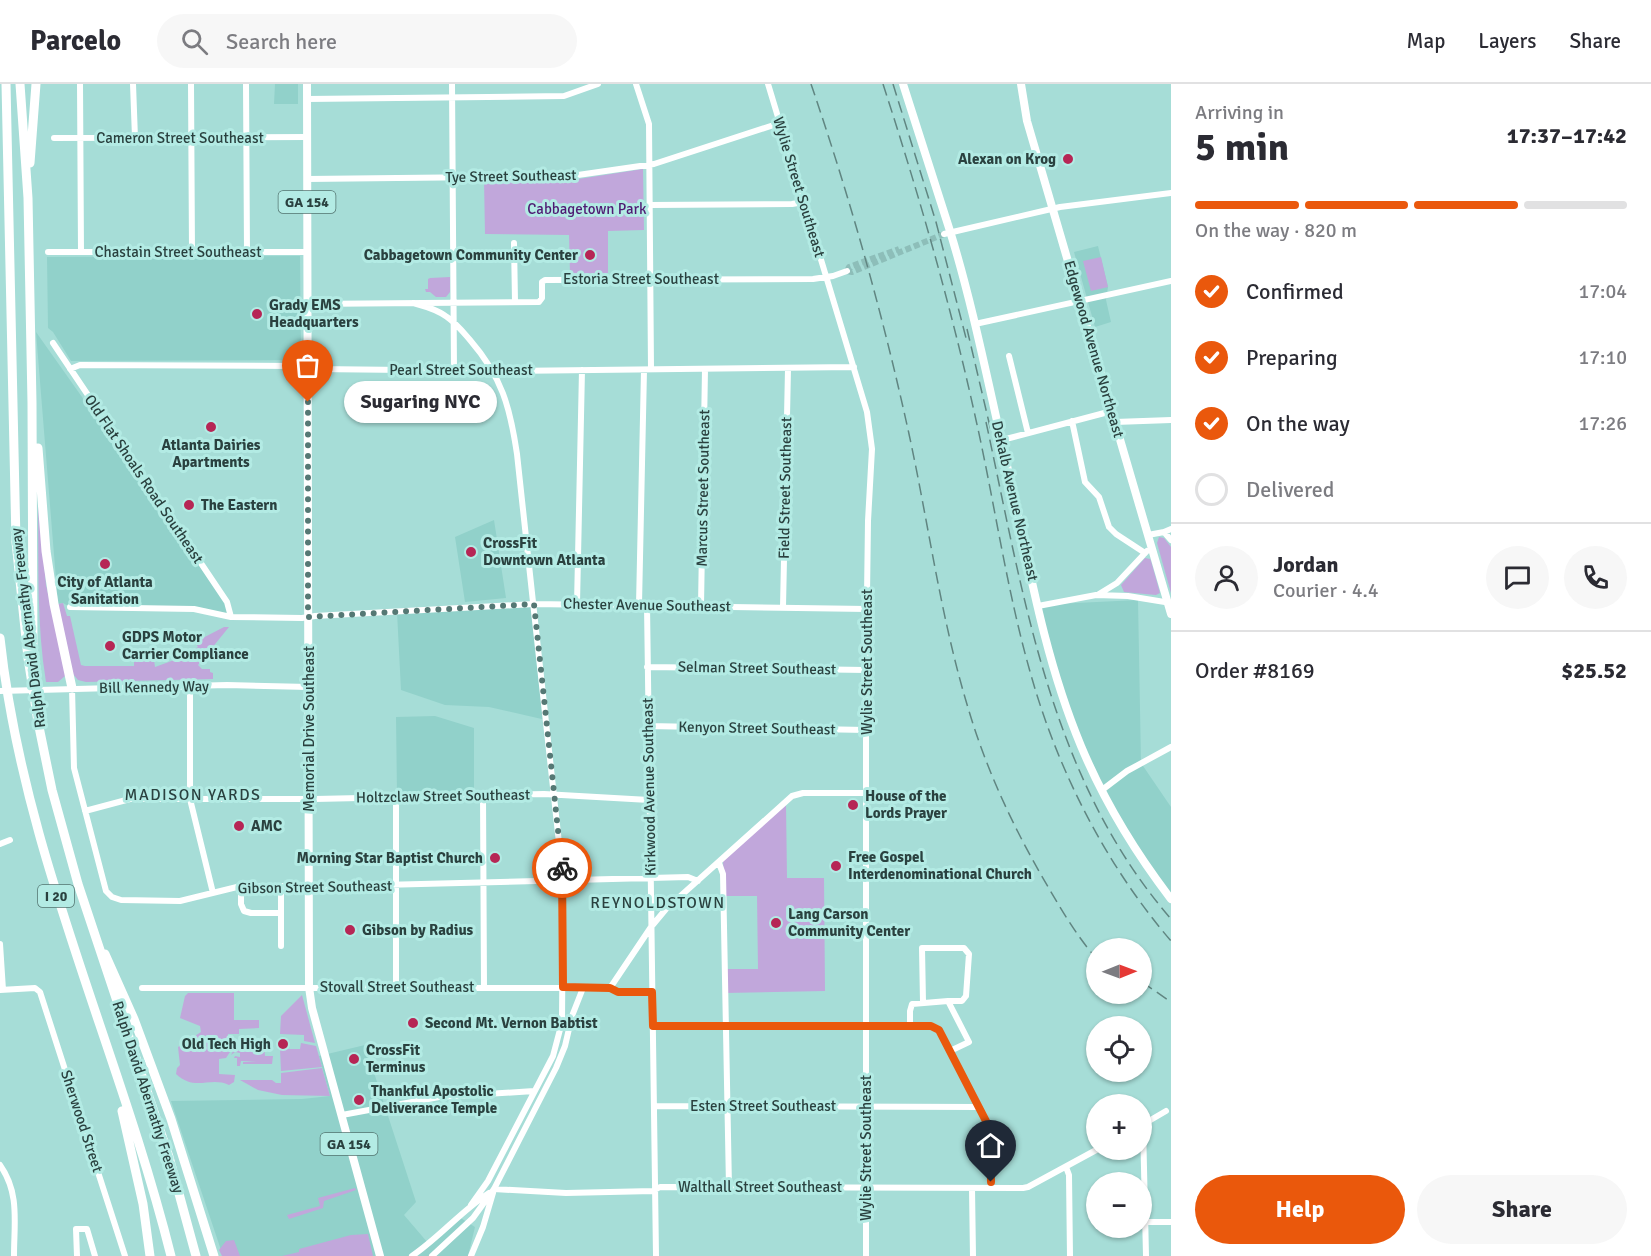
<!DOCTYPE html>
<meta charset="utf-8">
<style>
body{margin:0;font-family:Signika,sans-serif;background:#f7f7f7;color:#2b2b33;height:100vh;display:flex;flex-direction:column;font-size:22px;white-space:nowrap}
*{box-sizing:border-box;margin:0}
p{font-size:20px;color:#7c7c81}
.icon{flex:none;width:33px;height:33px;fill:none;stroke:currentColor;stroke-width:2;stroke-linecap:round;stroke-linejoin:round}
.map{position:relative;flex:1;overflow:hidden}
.drawer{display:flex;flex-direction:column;background:#fff;width:480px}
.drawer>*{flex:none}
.needle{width:39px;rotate:89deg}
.buttons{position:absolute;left:1086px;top:854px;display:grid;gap:12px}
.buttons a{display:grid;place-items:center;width:66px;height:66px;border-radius:50%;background:#fff;box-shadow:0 2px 4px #0004;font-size:30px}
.pin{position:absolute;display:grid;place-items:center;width:51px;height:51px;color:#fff;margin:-62px -26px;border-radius:50% 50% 50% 0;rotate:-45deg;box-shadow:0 0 6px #0007}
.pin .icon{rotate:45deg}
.courier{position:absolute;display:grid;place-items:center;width:60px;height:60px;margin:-30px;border:4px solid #ea580c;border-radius:50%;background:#fff;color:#222;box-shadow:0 2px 8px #0007}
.bubble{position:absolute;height:42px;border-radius:21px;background:#fff;box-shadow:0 2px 4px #0004;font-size:20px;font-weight:700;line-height:42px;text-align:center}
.head em{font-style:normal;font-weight:700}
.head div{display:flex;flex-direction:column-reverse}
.head{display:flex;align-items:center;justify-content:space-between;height:102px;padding:0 24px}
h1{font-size:39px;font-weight:700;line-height:45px}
.bar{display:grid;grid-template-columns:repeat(4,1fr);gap:9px 6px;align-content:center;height:72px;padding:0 24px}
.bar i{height:8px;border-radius:4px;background:#e1e1e2}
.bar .selected{background:#ea580c}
.bar p{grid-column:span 4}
.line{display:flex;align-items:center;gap:15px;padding:0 24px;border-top:2px solid #e1e1e2}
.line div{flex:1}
.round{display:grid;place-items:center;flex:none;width:63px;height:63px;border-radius:32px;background:#f7f7f7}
ol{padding:0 24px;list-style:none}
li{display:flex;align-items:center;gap:18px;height:66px}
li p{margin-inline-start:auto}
li .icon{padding:6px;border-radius:50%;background:#ea580c;color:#fff;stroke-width:4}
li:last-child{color:#7c7c81}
li i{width:33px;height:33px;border:3px solid #e1e1e2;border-radius:50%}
.action{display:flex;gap:12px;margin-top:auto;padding:12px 24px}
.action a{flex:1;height:69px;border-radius:36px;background:#ea580c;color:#fff;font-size:24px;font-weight:700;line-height:69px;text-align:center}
.action a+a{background:#f7f7f7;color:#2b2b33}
header{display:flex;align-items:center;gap:36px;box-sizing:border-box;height:84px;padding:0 30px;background:#fff;border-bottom:2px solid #e1e1e2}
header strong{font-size:28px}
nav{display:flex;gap:33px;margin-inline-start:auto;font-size:21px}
.search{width:420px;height:54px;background:#f7f7f7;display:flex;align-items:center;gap:15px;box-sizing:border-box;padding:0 21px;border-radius:33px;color:#7c7c81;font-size:22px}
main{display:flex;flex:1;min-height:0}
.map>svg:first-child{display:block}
</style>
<header>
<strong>Parcelo</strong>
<div class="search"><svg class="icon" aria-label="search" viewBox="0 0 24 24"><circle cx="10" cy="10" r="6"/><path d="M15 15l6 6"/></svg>Search here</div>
<nav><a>Map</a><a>Layers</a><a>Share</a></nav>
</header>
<main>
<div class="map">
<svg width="1171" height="1172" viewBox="0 0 1171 1172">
<rect width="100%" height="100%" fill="#a6ddd7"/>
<path fill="#91d1ca" d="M275 0H298V20H274Z
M1098 162 1108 203 1106 216 1111 238 1095 243 1074 168Z
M300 172 301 276 71 277 53 248 48 244 47 173Z
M36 248 227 518 231 533 207 527 70 523 63 519 58 520Z
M494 436 506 514 465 518 455 453Z
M1138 516 1141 679 1171 723V816L1152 794 1083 668 1035 521Z
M533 521 546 636 489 623 445 621 401 606 397 528Z
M435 632 474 644V707L397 710 396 633Z
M365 961 416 1118 404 1131 428 1159 459 1133 475 1143 468 1172H223L171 1017 302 1015 330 1012 319 972Z"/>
<path fill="#c1a7db" d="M643 85 644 146 608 147V189L570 190 569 151 485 150 484 96H572Z
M1101 173 1108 203 1091 207 1083 177Z
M450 193V208L446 213H436L430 208H426L425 205H428V195L430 194Z
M38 412 46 501 66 586 65 592 58 598H46C36 537 39 474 38 412Z
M1159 453 1164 454 1171 463V509L1157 459Z
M1145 474 1150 475 1151 477 1160 509 1156 511 1124 508 1121 501Z
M63 519 67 532H70L81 581 85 582H134V577L154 576 155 583 177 575 198 563 195 558 224 543H229L198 581 202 585H210V588L213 589V595L86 598 78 596 73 590 58 520Z
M786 721 787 794H824L825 907 724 909V885H758L757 812H724L723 774Z
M188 909H234V936H259V944L239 945V950H228V965H232L226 974 219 975V990L235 991 234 998 229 1001C210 992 195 1008 176 990L177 984 180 981 178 963 201 948 200 942 180 934 185 912Z
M302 911 315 959 304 957V951L280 950 281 932Z
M301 959 316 962 322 983 281 987 280 965H300Z
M264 961 265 972H273L272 980H243V978L256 977H241L240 982H237V974H234L235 972 240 973V969L235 968 231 971 234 965 253 964 254 967H263Z
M322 984 330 1012 282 1011 258 1006 240 996H272L276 999H281V989Z
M355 1104 356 1106 324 1117 323 1124 289 1135 287 1131 320 1122 318 1114Z
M368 1150 373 1172H282L299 1168V1165L351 1151Z
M234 1156 240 1172H222L219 1166 226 1157Z"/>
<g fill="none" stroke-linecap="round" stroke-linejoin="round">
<path stroke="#8dbeb9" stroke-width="6" stroke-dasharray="6 3" stroke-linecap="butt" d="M847 187 852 188 944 150
M847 187 849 183 899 165"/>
<path stroke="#fff" stroke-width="6" d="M80 0 81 168
M133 0 135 54
M191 0 192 168
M246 0 247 168
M452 0 454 286
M636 0 649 40 651 285
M768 0 867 328 872 365 868 437 866 586V1172
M307 15 564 12 598 0
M54 54 307 53
M307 95 571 92 654 80 780 39
M650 121 792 120 804 118
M944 150 1060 123 1171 109
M514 159 515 218
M48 168H307
M413 219C424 222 437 225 447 233 456 239 463 248 470 256 502 293 510 323 517 370L563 796 562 938 553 972 488 1097 471 1121
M307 220 539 218 542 214V198L545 196 813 195 833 192 847 187
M975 240 1171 197
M53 259 227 518 231 533
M1009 272 1028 349
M70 285 80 281 299 282 315 285 498 287 854 283
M1072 337 1085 398 1099 413 1109 443 1116 450 1145 469
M1115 338 1171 336
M1002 356 1112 327
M1164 448 1171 456
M1148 451 1164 448 1171 445
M1099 510 1117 499 1147 467
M577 520 582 286
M639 521 644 286
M647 521 656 1172
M701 522 705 285
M1038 522 1096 511 1128 512 1171 519
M70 523 194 525 231 533 302 534 315 532 534 520 867 525
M783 523 788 285
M647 583 866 586
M190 602V715L213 809
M72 604 74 684 106 807 112 813 121 816 180 817 241 802H342L688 793 698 797
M0 607 227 601 309 603
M648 642 866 646
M1102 706 1127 687 1171 663
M483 711 484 903
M85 727 130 715H315L544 710 649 716
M0 760 10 756
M719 779 723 790 729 1103
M241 802V820L244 827 251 829H281
M281 802V862
M0 860 3 906
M396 903V713
M142 904H610L618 908H652
M610 904 651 843 666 825 792 712 803 709H866
M0 906 35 904 40 908 125 1172
M923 918 922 864H964L969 870 966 912 962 917H948
M653 942H931L939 946 988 1041 990 1048 991 1104
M910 942V927L912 920 948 917 969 958 950 967
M655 1022 979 1023
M342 1031 439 1013 534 1007
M1143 1040 1146 1172
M1142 1041 1166 1027
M0 1081C20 1109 14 1139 14 1172
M1066 1083 1069 1091 1070 1172
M972 1104 973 1172
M494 1105 566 1109 653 1107 660 1103 1023 1104 1028 1103 1098 1065
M1145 1138H1171
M77 1172 76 1145H87L95 1172
M412 1172C440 1153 461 1127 489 1109
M432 1172 473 1134 494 1105 556 984 565 962 572 932 583 904
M471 1172 483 1143 493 1109"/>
<path stroke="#fff" stroke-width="8" d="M307 0 309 903 312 924 380 1172
M903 0C919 49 934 98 950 147 970 212 984 279 999 346 1024 451 1039 562 1081 662 1104 717 1135 768 1171 815
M1021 0 1027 37 1171 530"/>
<path stroke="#fff" stroke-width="9" d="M6 0 16 458 28 574 38 638 52 706 78 800 169 1073 196 1172
M20 0 28 114 32 319 33 567
M30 79 36 0
M38 364 46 467 54 520 72 604
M0 554C23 769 119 964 171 1172
M105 870 134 935 171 1035 214 1172
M122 1027 143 1120 150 1172"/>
<path stroke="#608581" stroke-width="1.5" stroke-dasharray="12 6" stroke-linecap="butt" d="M811 0C850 114 883 231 909 350 929 442 941 536 969 627 986 684 1011 738 1040 789 1057 818 1074 849 1096 874
M883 0C919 111 951 222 976 336 995 421 1007 508 1031 591 1058 687 1106 781 1171 857
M893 0 936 138 966 254
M967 245 991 347
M986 338C1024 513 1050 695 1171 835
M1142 898 1171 918"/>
</g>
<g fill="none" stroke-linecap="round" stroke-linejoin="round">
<path stroke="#557874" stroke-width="6" stroke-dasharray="0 10.8" d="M308 318V533L534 520 562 784"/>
<path stroke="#ea580c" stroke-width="8" d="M562 784 563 903 610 904 618 908H652L653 942H931L939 946 988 1041 990 1048 991 1098"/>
</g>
<g fill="#b62655" stroke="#b3ebe4" stroke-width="2">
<circle cx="1068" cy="75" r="6"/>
<circle cx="590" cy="171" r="6"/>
<circle cx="257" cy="230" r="6"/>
<circle cx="211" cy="343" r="6"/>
<circle cx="189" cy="421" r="6"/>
<circle cx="471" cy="468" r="6"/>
<circle cx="105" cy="480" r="6"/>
<circle cx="110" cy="562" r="6"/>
<circle cx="853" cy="721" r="6"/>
<circle cx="239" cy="742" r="6"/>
<circle cx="495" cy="774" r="6"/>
<circle cx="836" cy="782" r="6"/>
<circle cx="776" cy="839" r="6"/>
<circle cx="350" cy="846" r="6"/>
<circle cx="413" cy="939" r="6"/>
<circle cx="283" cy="960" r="6"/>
<circle cx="354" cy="975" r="6"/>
<circle cx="359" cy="1016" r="6"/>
</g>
<g text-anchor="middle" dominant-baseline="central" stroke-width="6" stroke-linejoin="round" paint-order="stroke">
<g fill="#b3ebe4" stroke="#537470" stroke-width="1.5">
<rect x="278.5" y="107" width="57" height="22" rx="4.5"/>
<rect x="38" y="801" width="36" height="22" rx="4.5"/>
<rect x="320.5" y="1049" width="57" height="22" rx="4.5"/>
</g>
<g font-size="14" font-weight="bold" fill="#2a413f">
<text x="307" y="118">GA 154</text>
<text x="56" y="812">I 20</text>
<text x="349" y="1060">GA 154</text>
</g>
<g font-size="15" fill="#2a413f" stroke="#b3ebe4">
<text x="180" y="54">Cameron Street Southeast</text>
<text transform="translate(511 92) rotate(-1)">Tye Street Southeast</text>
<text transform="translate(799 103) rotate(73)">Wylie Street Southeast</text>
<text x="178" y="168">Chastain Street Southeast</text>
<text x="641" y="195">Estoria Street Southeast</text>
<text transform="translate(1094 265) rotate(74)">Edgewood Avenue Northeast</text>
<text x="461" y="286">Pearl Street Southeast</text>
<text transform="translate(144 395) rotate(56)">Old Flat Shoals Road Southeast</text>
<text transform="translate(703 404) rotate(-89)">Marcus Street Southeast</text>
<text transform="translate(785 404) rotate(-89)">Field Street Southeast</text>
<text transform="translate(1015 417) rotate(77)">DeKalb Avenue Northeast</text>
<text transform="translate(647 521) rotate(1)">Chester Avenue Southeast</text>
<text transform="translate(28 544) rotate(-97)">Ralph David Abernathy Freeway</text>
<text transform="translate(867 578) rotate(-90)">Wylie Street Southeast</text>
<text transform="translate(757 584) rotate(1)">Selman Street Southeast</text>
<text transform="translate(154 603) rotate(-1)">Bill Kennedy Way</text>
<text transform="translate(757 644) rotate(1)">Kenyon Street Southeast</text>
<text transform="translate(309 645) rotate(-90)">Memorial Drive Southeast</text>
<text transform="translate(649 703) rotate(-91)">Kirkwood Avenue Southeast</text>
<text transform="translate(443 712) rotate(-1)">Holtzclaw Street Southeast</text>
<text transform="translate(315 803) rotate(-1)">Gibson Street Southeast</text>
<text x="397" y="903">Stovall Street Southeast</text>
<text transform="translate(148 1013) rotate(72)">Ralph David Abernathy Freeway</text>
<text x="763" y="1022">Esten Street Southeast</text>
<text transform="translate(82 1037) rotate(72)">Sherwood Street</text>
<text transform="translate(866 1064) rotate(-90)">Wylie Street Southeast</text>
<text x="760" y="1103">Walthall Street Southeast</text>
</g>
<g font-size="15" font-weight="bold" fill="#2a413f" stroke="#b3ebe4" text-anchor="start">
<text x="1056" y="75" text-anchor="end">Alexan on Krog</text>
<text x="578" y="171" text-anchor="end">Cabbagetown Community Center</text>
<text x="269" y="221">Grady EMS<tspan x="269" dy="17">Headquarters</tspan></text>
<text x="211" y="361" text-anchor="middle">Atlanta Dairies<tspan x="211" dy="17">Apartments</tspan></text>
<text x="201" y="421">The Eastern</text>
<text x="483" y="459">CrossFit<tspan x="483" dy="17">Downtown Atlanta</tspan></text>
<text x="105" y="498" text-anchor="middle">City of Atlanta<tspan x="105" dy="17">Sanitation</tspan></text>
<text x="122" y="553">GDPS Motor<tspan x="122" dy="17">Carrier Compliance</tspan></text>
<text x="865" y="712">House of the<tspan x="865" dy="17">Lords Prayer</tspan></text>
<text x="251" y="742">AMC</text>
<text x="848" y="773">Free Gospel<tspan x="848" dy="17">Interdenominational Church</tspan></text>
<text x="483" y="774" text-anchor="end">Morning Star Baptist Church</text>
<text x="788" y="830">Lang Carson<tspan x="788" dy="17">Community Center</tspan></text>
<text x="362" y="846">Gibson by Radius</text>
<text x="425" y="939">Second Mt. Vernon Babtist</text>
<text x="271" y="960" text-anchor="end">Old Tech High</text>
<text x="366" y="966">CrossFit<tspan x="366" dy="17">Terminus</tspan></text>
<text x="371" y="1007">Thankful Apostolic<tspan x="371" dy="17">Deliverance Temple</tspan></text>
</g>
<g font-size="15" fill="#4e1a72" stroke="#b3ebe4">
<text x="587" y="125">Cabbagetown Park</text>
</g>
<g font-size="16" letter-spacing="1.5" fill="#2a413f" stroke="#b3ebe4">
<text x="193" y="711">MADISON YARDS</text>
<text x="658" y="819">REYNOLDSTOWN</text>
</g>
</g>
</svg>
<div class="buttons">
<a><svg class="needle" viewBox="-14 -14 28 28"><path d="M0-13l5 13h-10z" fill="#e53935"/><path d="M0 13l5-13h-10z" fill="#7c7c81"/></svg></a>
<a><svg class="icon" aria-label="locate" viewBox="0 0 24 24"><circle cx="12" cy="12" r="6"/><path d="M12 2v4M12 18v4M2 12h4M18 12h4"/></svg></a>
<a>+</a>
<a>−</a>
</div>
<div class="pin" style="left:308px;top:318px;background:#ea580c"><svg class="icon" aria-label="bag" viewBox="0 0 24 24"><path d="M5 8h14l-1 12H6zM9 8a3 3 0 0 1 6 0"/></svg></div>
<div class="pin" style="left:991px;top:1098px;background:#1f2937"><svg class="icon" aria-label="home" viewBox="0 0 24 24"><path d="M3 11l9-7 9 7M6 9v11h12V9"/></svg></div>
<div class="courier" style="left:562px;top:784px"><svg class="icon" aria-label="bike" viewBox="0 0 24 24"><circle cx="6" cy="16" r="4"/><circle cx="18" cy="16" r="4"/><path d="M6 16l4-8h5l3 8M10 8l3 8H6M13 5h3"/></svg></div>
<div class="bubble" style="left:344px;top:297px;width:153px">Sugaring NYC</div>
</div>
<section class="drawer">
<div class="head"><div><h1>5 min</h1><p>Arriving in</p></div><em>17:37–17:42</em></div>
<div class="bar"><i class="selected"></i><i class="selected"></i><i class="selected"></i><i></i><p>On the way · 820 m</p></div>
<ol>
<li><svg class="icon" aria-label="check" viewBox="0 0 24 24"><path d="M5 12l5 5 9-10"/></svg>Confirmed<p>17:04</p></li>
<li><svg class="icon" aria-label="check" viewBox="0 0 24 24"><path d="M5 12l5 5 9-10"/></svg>Preparing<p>17:10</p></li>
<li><svg class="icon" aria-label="check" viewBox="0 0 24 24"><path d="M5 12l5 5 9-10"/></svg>On the way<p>17:26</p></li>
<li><i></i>Delivered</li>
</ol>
<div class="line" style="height:108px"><a class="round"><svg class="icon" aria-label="person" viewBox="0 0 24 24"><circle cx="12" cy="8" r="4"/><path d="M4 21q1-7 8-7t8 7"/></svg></a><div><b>Jordan</b><p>Courier · 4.4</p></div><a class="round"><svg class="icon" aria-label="chat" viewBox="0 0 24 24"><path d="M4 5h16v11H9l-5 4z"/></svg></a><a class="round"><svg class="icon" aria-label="phone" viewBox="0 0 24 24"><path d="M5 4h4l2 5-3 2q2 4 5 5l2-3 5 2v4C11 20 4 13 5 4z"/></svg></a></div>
<div class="line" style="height:78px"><div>Order #8169</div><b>$25.52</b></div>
<div class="action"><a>Help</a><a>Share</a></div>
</section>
</main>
